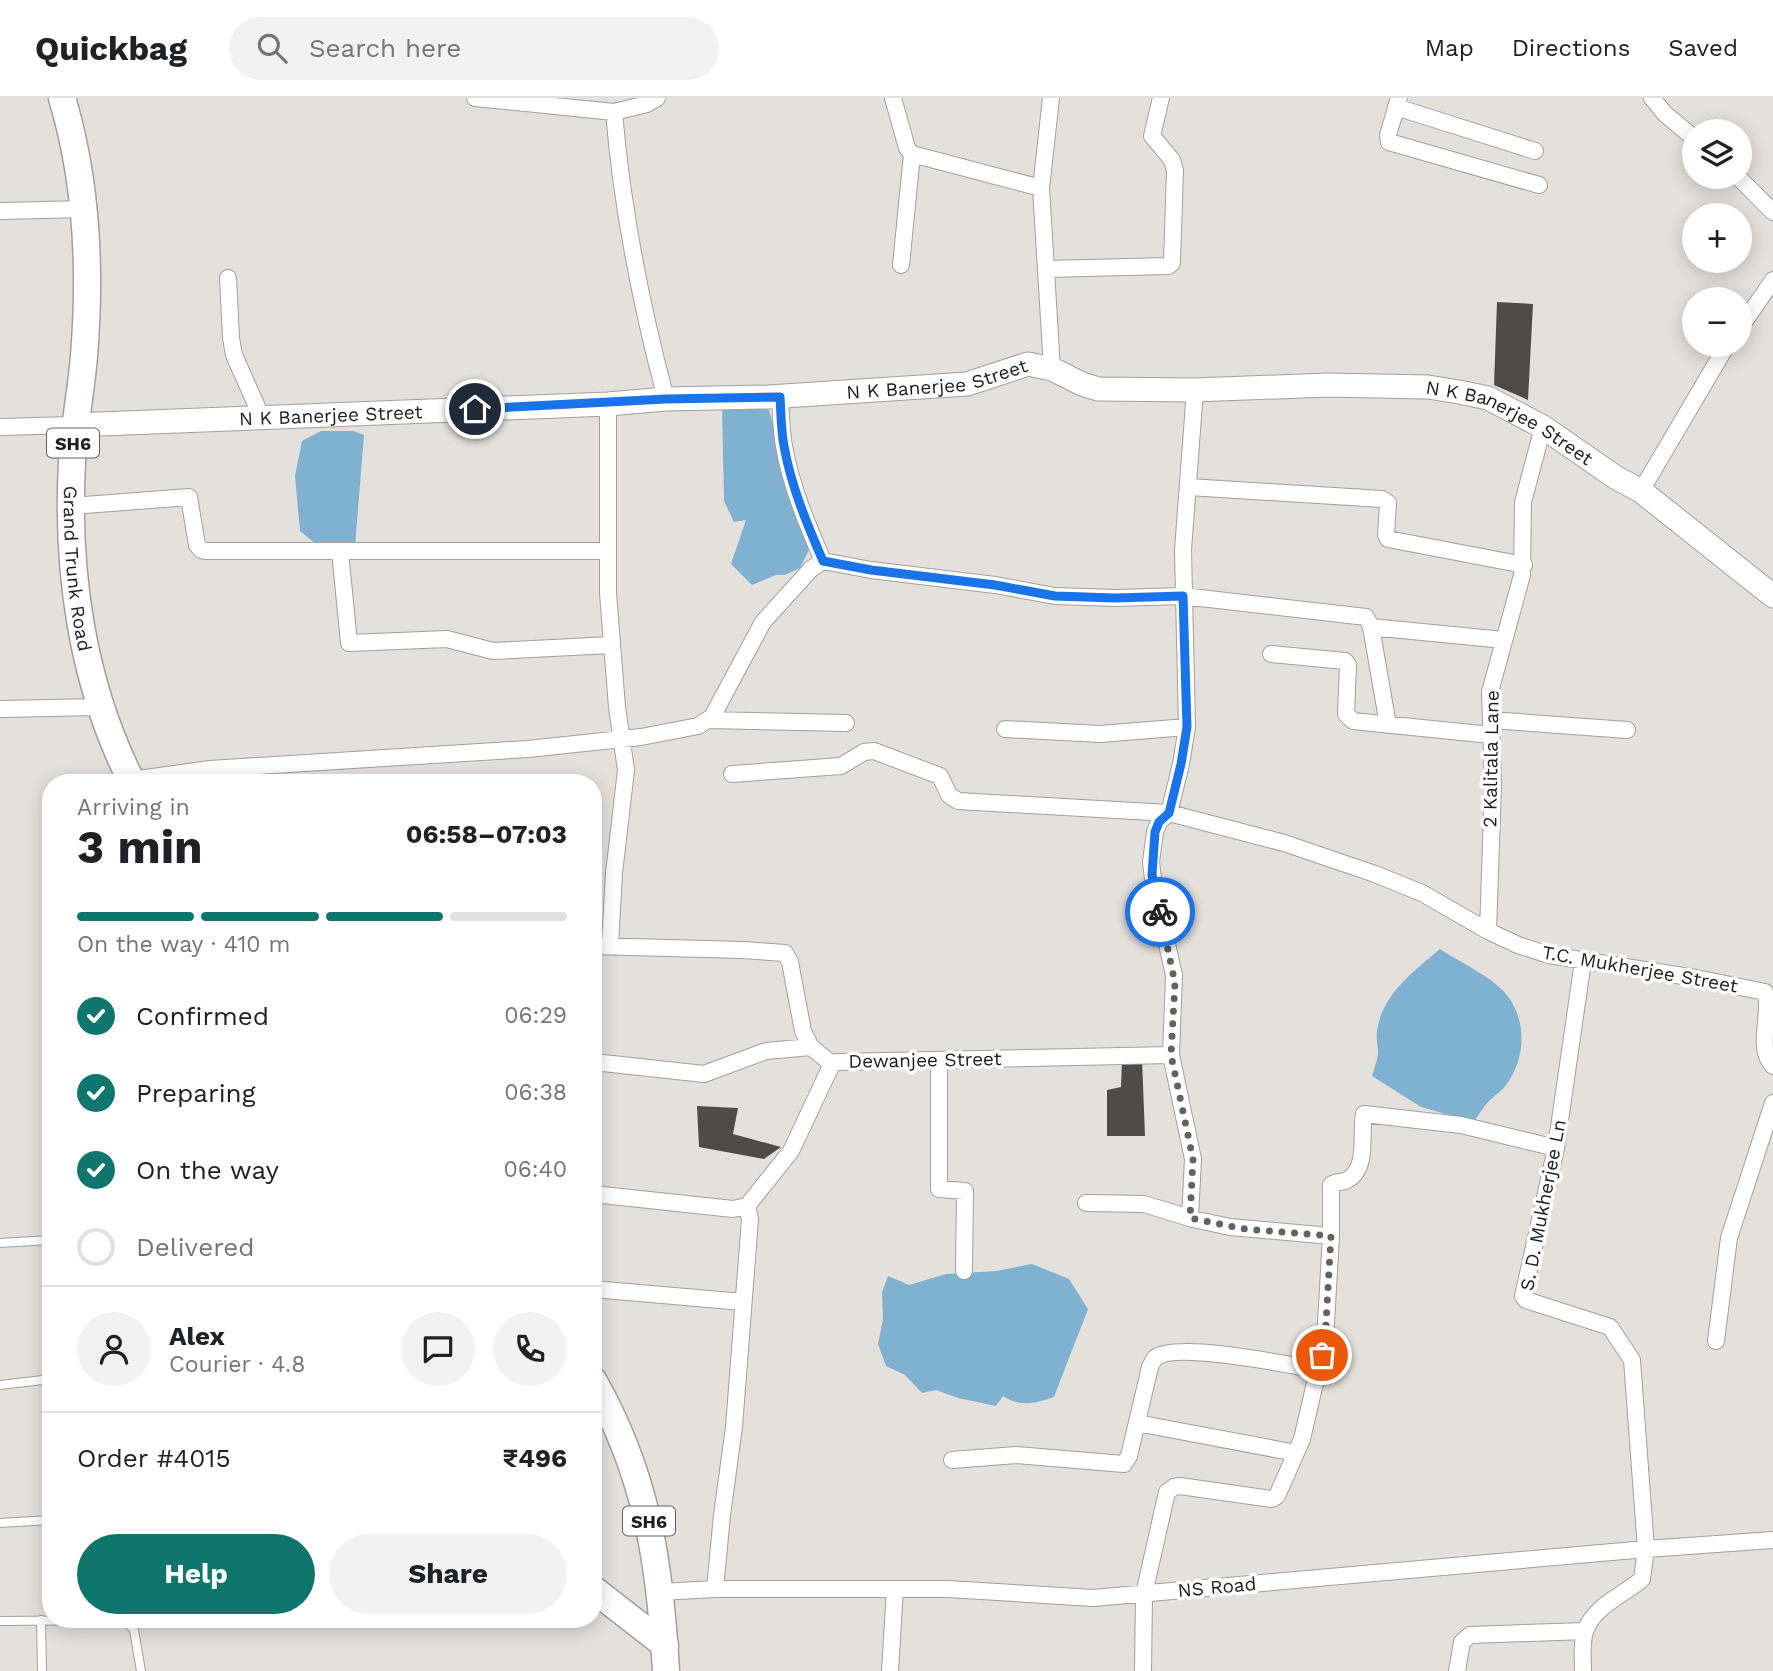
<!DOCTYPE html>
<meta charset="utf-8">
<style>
body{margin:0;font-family:"Work Sans",sans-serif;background:#f2f2f2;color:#202124;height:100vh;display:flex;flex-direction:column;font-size:26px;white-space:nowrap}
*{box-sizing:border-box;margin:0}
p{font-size:23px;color:#757577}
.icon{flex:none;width:38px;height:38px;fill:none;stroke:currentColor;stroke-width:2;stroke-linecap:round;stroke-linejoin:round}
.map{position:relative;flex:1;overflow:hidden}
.panel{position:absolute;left:42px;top:676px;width:560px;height:854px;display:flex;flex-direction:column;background:#fff;border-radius:28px;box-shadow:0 4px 18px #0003}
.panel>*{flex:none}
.buttons{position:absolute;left:1682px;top:21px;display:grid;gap:14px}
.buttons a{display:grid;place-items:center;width:70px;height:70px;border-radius:50%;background:#fff;box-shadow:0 4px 18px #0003;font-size:35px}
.pin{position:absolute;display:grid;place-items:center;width:60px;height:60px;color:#fff;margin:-30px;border:4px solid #fff;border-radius:50%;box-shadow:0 2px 7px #0007}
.courier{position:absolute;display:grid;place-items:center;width:70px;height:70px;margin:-35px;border:5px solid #1a73e8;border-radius:50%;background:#fff;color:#222;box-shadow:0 2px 9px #0007}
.head em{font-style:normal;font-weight:700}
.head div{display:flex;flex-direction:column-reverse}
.head{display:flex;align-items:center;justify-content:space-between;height:119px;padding:0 35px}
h1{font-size:46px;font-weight:700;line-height:52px}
.bar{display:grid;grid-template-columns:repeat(4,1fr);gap:10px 7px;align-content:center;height:84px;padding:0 35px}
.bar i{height:9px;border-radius:5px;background:#e0e0e0}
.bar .on{background:#0f766e}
.bar p{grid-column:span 4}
.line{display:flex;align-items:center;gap:18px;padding:0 35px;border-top:2px solid #e0e0e0}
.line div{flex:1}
.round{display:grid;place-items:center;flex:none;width:74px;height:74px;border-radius:37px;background:#f2f2f2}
ol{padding:0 35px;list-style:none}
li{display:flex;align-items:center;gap:21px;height:77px}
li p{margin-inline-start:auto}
li .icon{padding:7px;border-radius:50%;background:#0f766e;color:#fff;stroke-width:4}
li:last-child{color:#757577}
li i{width:38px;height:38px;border:4px solid #e0e0e0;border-radius:50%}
.button{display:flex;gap:14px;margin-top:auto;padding:14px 35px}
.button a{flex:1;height:80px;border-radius:42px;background:#0f766e;color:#fff;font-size:28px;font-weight:700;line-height:80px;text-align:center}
.button a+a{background:#f2f2f2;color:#202124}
header{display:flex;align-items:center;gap:42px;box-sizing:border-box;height:98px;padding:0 35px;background:#fff;border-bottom:2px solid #e0e0e0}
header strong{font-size:33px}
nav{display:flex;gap:38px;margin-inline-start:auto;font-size:24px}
.search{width:490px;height:63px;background:#f2f2f2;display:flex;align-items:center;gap:18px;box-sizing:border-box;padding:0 24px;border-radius:38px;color:#757577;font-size:26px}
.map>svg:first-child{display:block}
</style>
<header>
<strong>Quickbag</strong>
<div class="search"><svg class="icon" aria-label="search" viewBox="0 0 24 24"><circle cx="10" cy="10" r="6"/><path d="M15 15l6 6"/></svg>Search here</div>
<nav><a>Map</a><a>Directions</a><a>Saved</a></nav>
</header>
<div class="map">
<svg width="1773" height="1573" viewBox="0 0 1773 1573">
<rect width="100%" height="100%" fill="#e4e1dd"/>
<path fill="#81b1d1" d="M766 303 811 448 800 470 785 477H776L752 487 731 466 746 422 734 424 724 403 722 309Z
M321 333H353L364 337 355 448 315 445 300 433 295 378 302 343Z
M1440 851C1459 864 1493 879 1507 897 1527 923 1526 961 1506 987 1502 993 1495 997 1490 1002 1484 1008 1479 1016 1474 1024L1421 1009 1372 978C1374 971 1377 963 1378 956 1378 949 1376 941 1377 934 1381 897 1414 873 1440 851Z
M1032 1166 1069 1181 1088 1211 1054 1299C1035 1305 1021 1310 1003 1298L996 1308 958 1300 936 1292 922 1295 905 1277 886 1268 878 1246 883 1221 882 1194 888 1178 909 1187 946 1176 996 1173Z"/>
<path fill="#4e4c49" d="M1497 204 1533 206 1528 302 1494 287Z
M1142 961 1145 1038H1107V992L1121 989 1122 962Z
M697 1008 738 1010 733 1036 781 1049 764 1061 699 1049Z"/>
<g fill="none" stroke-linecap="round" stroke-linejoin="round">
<defs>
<path id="lane" d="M0 1145 51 1142
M0 1287 51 1281
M0 1425 51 1422
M41 1522 42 1573
M0 1523 125 1522 134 1532 141 1573"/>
<path id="street" d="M475 0 614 14C622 111 641 207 666 301
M893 0 907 50 912 56 1041 90
M1051 0 1041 90 1052 271
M1399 0 1388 37 1389 44 1539 87
M1652 0 1665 16 1694 40
M1396 9 1535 53
M614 14 647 6 657 0
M1738 79 1773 114
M0 113 85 111
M901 167 912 56
M1046 171 1168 168 1172 165 1175 72 1172 62 1152 38 1161 0
M228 180 231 240 234 257 262 320
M1740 230 1773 182
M608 306V495L617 609 626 672 614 775 610 847
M0 329 75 327
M1189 389 1382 401 1388 405 1386 437 1388 441 1524 467
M1641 393 1727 247
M72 408 189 399 197 447 201 452 205 453H608
M340 453 349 545 447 541 493 553 611 547
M823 463 871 472 995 487 1055 498 1116 500 1183 498 1366 519 1371 529 1388 627
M1371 529 1504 542
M1271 556 1345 563 1348 567 1346 616 1353 623 1491 637
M0 611 100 609
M709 622 846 625
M1491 622 1627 632
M1005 631 1100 636 1187 629
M732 676 841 668 864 654 874 653 940 678 949 697 958 703 1169 715 1284 745 1375 776 1422 795 1488 833 1518 847 1549 857 1696 880 1765 894C1773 914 1755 949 1773 968
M131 682 210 671 528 651 641 639 698 628 712 619 763 524 811 471 823 463C807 426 791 388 784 348 781 332 781 315 780 299
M1488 833 1493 687 1490 594 1522 477 1523 404 1543 329
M593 848 743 852 785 855 790 864 803 933 811 949 832 966
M1583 863 1556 1050 1523 1198 1526 1202 1610 1229 1632 1262 1646 1451 1642 1481C1624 1497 1593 1508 1585 1534 1581 1546 1583 1560 1583 1573
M939 963V1091L965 1093 964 1173
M593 966 603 965 704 976 766 953 811 949
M593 1096 733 1111 747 1108 791 1053 832 966 837 964 1171 957
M1086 1105 1144 1106 1193 1121 1230 1129 1331 1138
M1190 1120 1193 1061 1171 957 1174 877 1154 789 1151 764 1155 734 1159 724 1169 715 1181 666 1187 629 1183 452 1195 292
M593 1191 743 1204
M1716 1243 1729 1140 1773 1005
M1137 1325 1296 1355
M952 1362 1016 1357 1124 1366 1129 1358 1150 1269C1152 1266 1153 1262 1155 1260 1176 1243 1289 1267 1318 1272
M715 1491 722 1417 734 1329 750 1121 747 1108
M660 1494 715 1491H948L1093 1500 1646 1451 1773 1442
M890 1573 895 1491
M1143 1573 1144 1496 1167 1394 1174 1389 1180 1388 1272 1401 1277 1398 1302 1341 1325 1242 1331 1138V1087C1336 1083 1341 1085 1347 1082 1369 1071 1360 1035 1364 1016L1461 1027 1556 1050
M1457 1573 1462 1544 1470 1537 1585 1533"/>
<g id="secondary">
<path id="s1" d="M75 327 608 306 666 301 769 299 967 286 1028 266 1052 271 1082 286 1098 291 1195 292 1328 287 1428 289 1459 294 1488 300 1543 329 1615 379 1641 393 1773 498"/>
</g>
<g id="primary">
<path id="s2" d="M62 0C87 83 91 172 84 258 81 294 74 328 72 364 66 473 82 586 132 684"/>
<path d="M593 1282C647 1377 660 1465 666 1573"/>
<path d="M593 1491 665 1547"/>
</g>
</defs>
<use href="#lane" stroke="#a29f9c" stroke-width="10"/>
<use href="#street" stroke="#a29f9c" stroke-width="18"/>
<use href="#secondary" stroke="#a29f9c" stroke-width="25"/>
<use href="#primary" stroke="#a29f9c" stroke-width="29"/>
<use href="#lane" stroke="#fff" stroke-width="8"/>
<use href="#street" stroke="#fff" stroke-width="16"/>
<use href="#secondary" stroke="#fff" stroke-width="23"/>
<use href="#primary" stroke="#fff" stroke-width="26"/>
</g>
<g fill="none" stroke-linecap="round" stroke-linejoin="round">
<path stroke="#636260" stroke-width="7" stroke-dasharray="0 12.6" d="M1160 814 1175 885 1171 957 1193 1061 1190 1120 1245 1131 1331 1138 1325 1242 1322 1257"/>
<path stroke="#1a73e8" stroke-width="9" d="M475 311 666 301 780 299C781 315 781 332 784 348 791 388 807 426 823 463L871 472 995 487 1055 498 1115 500 1183 498 1187 629 1181 666 1169 715 1159 724 1155 734 1152 777 1160 814"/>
</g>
<g text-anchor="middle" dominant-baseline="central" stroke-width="7" stroke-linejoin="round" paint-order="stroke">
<g fill="#fff" stroke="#626160" stroke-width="2">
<rect x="47" y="330.5" width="52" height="29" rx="5"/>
<rect x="623" y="1408.5" width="52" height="29" rx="5"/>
</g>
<g font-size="18" font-weight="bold" fill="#1e1d1c">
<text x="73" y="345">SH6</text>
<text x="649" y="1423">SH6</text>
</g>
<g font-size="19" fill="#1e1d1c" stroke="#fff">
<text stroke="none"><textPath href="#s1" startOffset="864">N K Banerjee Street</textPath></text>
<text stroke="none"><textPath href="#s1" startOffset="256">N K Banerjee Street</textPath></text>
<text stroke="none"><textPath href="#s1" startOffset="1452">N K Banerjee Street</textPath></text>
<text stroke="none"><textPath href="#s2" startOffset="474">Grand Trunk Road</textPath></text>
<text transform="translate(1491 661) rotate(-89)">2 Kalitala Lane</text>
<text transform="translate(1640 871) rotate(10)">T.C. Mukherjee Street</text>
<text transform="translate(925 962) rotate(-1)">Dewanjee Street</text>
<text transform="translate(1543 1107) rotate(-79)">S. D. Mukherjee Ln</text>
<text transform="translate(1217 1489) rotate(-5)">NS Road</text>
</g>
</g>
</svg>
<div class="buttons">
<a><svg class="icon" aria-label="layers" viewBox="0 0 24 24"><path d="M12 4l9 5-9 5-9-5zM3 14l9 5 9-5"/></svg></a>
<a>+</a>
<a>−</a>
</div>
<div class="pin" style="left:1322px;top:1257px;background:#ea580c"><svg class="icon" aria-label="bag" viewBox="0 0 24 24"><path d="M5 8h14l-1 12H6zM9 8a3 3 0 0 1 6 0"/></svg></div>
<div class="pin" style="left:475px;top:311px;background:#1f2937"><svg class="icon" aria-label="home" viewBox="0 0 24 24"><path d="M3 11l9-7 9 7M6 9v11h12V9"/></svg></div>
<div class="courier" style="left:1160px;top:814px"><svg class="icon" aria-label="bike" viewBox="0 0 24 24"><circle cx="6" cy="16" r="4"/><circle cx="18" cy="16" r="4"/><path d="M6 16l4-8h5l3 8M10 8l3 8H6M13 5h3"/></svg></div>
<section class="panel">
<div class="head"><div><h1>3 min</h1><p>Arriving in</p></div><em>06:58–07:03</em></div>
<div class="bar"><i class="on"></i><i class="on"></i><i class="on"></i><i></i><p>On the way · 410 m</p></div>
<ol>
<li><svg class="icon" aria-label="check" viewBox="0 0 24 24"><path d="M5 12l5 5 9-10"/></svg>Confirmed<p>06:29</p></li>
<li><svg class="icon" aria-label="check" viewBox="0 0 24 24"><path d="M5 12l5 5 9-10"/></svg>Preparing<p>06:38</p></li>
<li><svg class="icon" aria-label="check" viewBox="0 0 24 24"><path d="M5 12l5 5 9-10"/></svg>On the way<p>06:40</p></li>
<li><i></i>Delivered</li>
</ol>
<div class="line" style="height:126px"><a class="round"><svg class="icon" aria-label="person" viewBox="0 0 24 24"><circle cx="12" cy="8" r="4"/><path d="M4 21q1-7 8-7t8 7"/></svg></a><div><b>Alex</b><p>Courier · 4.8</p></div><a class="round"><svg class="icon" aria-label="chat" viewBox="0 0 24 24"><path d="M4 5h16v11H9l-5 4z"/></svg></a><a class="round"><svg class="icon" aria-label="phone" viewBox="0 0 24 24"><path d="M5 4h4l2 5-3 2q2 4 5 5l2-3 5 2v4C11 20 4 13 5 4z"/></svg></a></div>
<div class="line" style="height:91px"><div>Order #4015</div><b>₹496</b></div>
<div class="button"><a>Help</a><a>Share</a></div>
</section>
</div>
